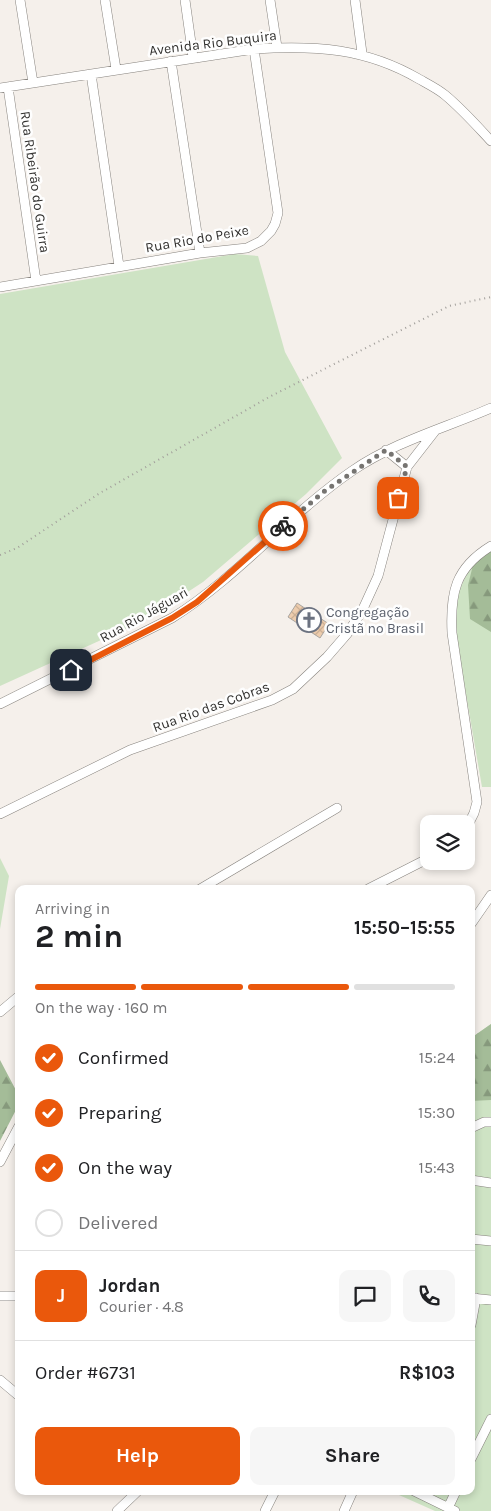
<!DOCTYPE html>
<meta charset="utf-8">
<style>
body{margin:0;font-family:Karla,sans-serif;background:#f6f6f6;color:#202124;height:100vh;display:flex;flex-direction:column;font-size:19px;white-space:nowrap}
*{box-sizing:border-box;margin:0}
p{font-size:16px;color:#757577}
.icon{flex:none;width:28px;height:28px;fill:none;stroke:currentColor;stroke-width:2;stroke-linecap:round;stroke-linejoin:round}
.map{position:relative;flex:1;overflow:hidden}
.sheet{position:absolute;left:15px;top:885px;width:460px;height:610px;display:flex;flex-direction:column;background:#fff;border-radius:10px;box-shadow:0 2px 8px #0003}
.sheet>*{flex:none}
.buttons{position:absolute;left:420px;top:815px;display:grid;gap:10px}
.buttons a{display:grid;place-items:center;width:55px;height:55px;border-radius:10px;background:#fff;box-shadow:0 2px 8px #0003;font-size:25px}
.pin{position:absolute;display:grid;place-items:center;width:42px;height:42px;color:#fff;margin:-21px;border-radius:10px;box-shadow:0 2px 8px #0006}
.courier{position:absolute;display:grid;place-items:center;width:50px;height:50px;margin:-25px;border:4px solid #ea580c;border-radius:50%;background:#fff;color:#222;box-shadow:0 1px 6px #0007}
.overview em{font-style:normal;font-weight:700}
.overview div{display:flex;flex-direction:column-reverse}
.overview{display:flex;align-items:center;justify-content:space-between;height:85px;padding:0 20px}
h1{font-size:32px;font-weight:700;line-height:38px}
.bar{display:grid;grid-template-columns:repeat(4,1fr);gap:8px 5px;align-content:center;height:60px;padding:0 20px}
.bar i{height:6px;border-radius:4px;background:#e0e0e0}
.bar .active{background:#ea580c}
.bar p{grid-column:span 4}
.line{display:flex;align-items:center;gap:12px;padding:0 20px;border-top:1px solid #e0e0e0}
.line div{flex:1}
.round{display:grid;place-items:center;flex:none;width:52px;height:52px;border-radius:10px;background:#f6f6f6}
ol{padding:0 20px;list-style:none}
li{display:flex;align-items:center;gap:15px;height:55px}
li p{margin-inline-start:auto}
li .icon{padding:5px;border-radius:50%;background:#ea580c;color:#fff;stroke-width:4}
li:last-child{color:#757577}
li i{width:28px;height:28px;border:2px solid #e0e0e0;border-radius:50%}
.cta{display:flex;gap:10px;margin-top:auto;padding:10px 20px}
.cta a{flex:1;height:58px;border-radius:10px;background:#ea580c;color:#fff;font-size:20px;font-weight:700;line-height:58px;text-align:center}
.cta a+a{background:#f6f6f6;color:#202124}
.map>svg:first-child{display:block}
</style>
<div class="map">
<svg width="491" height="1511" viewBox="0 0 491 1511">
<defs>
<pattern id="forest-firs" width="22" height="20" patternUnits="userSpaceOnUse" patternTransform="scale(1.25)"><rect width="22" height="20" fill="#a4bc98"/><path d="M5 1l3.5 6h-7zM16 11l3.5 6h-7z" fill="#86997c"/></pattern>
<pattern id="building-cross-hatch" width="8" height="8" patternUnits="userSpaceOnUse" patternTransform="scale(1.25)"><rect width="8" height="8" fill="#edccad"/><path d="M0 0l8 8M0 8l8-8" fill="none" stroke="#ccb095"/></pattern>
</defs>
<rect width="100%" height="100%" fill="#f5f0eb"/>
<path fill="#cee3c4" d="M235 254 258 256 285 352 342 458 306 494 203 582 145 620 0 686V294Z
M491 551V787H482L454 625 457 595 471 565Z
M0 858 9 876 0 929Z
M491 1024V1511H435L390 1491H471V1038Z"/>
<path fill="url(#forest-firs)" d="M491 546V632L470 619 468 585 475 557Z
M491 1024V1100L471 1101V1038Z
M0 1060 19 1096V1104L0 1141Z"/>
<path fill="url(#building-cross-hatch)" stroke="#a9a5a0" d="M297 603 329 624 320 638 288 617Z"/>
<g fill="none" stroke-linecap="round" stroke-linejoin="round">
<defs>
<path id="street" d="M20 0 33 83
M105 0 116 69
M185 0 193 57
M270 0 277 47
M355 0 362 53
M171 61 200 253
M91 74 119 266
M8 87 36 281
M0 88 254 49C315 45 366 48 419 79 428 84 438 89 445 95 462 109 476 125 491 141
M0 287 200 253 247 248 261 241 271 231 275 224 278 213 254 49
M386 450 407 467
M0 704 172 618C238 577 288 515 352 471 394 442 445 428 491 408
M0 814 130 750 272 700 293 689 327 657 347 634 362 611 378 576 407 467 435 431
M466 829 474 813 477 802 452 633C450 593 455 568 491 546
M200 889 337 808
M368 889 429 858
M471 924 491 895
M0 1012 19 996
M471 1128 484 1122H491
M0 1162 19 1126
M471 1180 491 1183
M471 1239 491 1241
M0 1296H19
M471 1298 491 1300
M471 1325 476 1298
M0 1380 19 1396
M471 1459 491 1419
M414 1491 455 1511
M448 1508 456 1491
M117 1511 138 1491
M265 1511 275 1491
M344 1511 353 1491"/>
</defs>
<use href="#street" stroke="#87837e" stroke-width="10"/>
<path stroke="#a29f9b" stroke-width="2" stroke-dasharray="1 4" stroke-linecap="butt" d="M0 555 17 548 100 493 271 396 449 306 491 297"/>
<use href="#street" stroke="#fff" stroke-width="9"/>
</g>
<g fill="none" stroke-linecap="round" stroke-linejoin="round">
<path stroke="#767471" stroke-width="5" stroke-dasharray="0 9" d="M283 526 326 490 386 450 407 467 398 498"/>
<path stroke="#ea580c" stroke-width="6" d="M71 670 172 618 197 602 283 526"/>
</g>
<defs>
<symbol id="church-ring" viewBox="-11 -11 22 22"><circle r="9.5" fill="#fefefe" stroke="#6b7280" stroke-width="1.5"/><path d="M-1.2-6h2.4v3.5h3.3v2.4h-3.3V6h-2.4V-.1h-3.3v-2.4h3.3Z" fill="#6b7280"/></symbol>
</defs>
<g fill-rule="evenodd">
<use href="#church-ring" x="295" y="606" width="28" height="28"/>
</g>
<g text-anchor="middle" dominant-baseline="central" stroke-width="5" stroke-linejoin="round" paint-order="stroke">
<g font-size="14" fill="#32312f" stroke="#fefefe">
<text transform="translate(213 43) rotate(-7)">Avenida Rio Buquira</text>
<text transform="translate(35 182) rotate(82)">Rua Ribeirão do Guirra</text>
<text transform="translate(197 239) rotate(-10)">Rua Rio do Peixe</text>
<text transform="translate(144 615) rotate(-29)">Rua Rio Jáguari</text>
<text transform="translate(211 707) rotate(-20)">Rua Rio das Cobras</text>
</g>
<g font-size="14" fill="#5b616d" stroke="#fefefe" text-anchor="start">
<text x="326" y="612">Congregação<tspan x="326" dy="16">Cristã no Brasil</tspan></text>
</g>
</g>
</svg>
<div class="buttons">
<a><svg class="icon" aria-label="layers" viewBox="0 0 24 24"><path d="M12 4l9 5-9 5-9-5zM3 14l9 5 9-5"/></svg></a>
</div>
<div class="pin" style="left:398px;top:498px;background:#ea580c"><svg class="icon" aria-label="bag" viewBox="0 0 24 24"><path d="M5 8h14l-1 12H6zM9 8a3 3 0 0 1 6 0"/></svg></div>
<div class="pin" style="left:71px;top:670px;background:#1f2937"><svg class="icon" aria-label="home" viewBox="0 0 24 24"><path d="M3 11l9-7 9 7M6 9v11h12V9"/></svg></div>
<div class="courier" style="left:283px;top:526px"><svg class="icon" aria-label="bike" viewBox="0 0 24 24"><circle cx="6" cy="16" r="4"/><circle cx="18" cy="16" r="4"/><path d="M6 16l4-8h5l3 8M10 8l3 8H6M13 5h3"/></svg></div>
<section class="sheet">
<div class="overview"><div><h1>2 min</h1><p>Arriving in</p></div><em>15:50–15:55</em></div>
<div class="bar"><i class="active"></i><i class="active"></i><i class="active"></i><i></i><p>On the way · 160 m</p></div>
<ol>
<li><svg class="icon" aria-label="check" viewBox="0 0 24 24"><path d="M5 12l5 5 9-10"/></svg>Confirmed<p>15:24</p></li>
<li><svg class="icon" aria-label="check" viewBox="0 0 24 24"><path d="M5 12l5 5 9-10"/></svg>Preparing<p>15:30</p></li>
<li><svg class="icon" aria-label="check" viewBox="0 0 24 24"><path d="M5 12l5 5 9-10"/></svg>On the way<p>15:43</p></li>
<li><i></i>Delivered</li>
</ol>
<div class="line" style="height:90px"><b class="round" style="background:#ea580c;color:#fff">J</b><div><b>Jordan</b><p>Courier · 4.8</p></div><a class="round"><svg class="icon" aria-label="chat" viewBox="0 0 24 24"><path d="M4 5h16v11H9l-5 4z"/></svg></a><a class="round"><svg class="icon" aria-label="phone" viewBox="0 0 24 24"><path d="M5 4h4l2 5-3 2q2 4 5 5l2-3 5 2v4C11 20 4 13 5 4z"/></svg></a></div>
<div class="line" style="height:65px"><div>Order #6731</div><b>R$103</b></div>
<div class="cta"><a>Help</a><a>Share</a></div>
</section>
</div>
